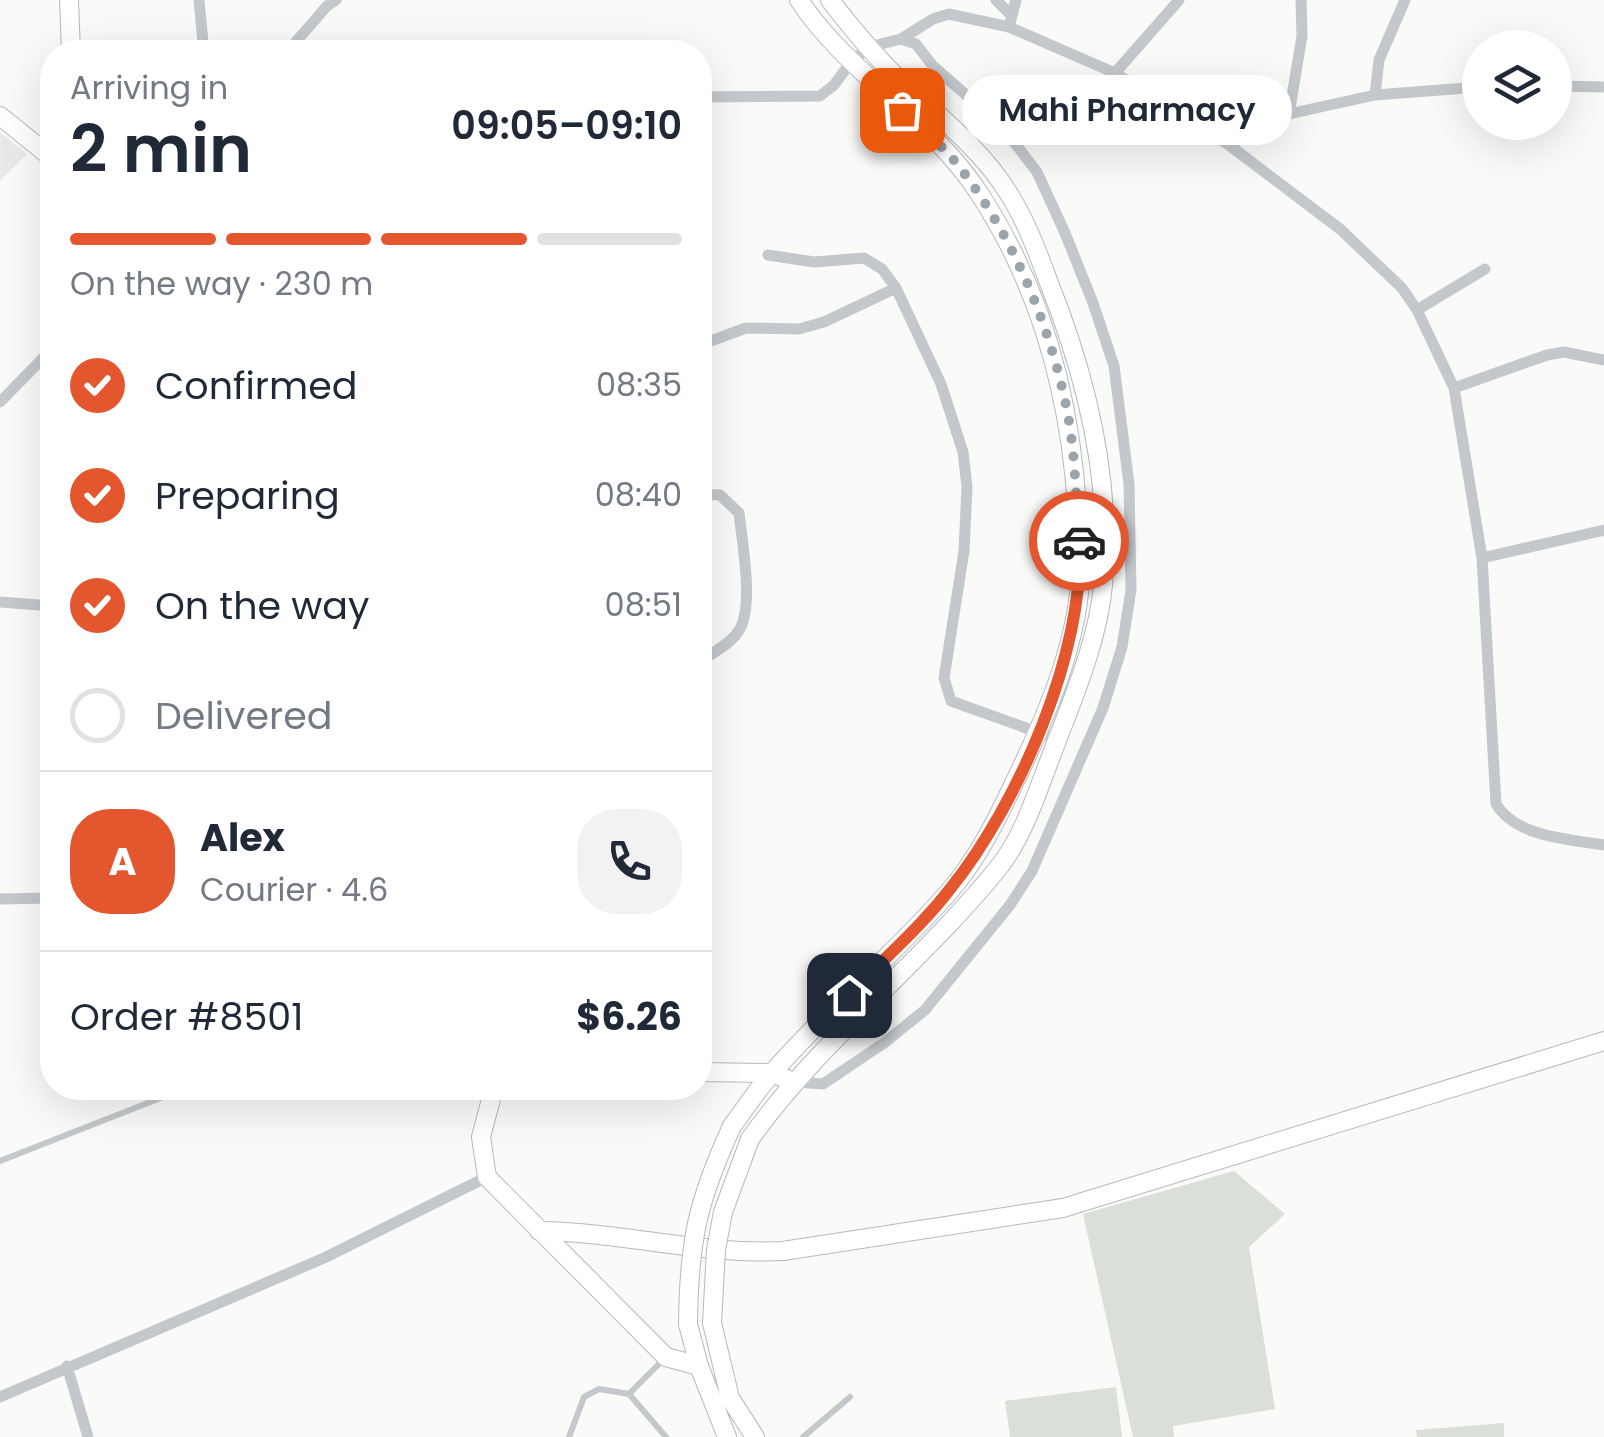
<!DOCTYPE html>
<meta charset="utf-8">
<style>
body{margin:0;font-family:Poppins,sans-serif;background:#f2f2f3;color:#1f2937;height:100vh;display:flex;flex-direction:column;font-size:38px;white-space:nowrap}
*{box-sizing:border-box;margin:0}
p{font-size:32px;color:#747a83}
.icon{flex:none;width:55px;height:55px;fill:none;stroke:currentColor;stroke-width:2;stroke-linecap:round;stroke-linejoin:round}
.map{position:relative;flex:1;overflow:hidden}
.drawer{position:absolute;left:40px;top:40px;width:672px;height:1060px;display:flex;flex-direction:column;background:#fff;border-radius:40px;box-shadow:0 10px 40px #0002}
.drawer>*{flex:none}
.controls{position:absolute;left:1462px;top:30px;display:grid;gap:20px}
.controls a{display:grid;place-items:center;width:110px;height:110px;border-radius:50%;background:#fff;box-shadow:0 10px 40px #0002;font-size:50px}
.pin{position:absolute;display:grid;place-items:center;width:85px;height:85px;color:#fff;margin:-42px;border-radius:20px;box-shadow:0 5px 15px #0006}
.courier{position:absolute;display:grid;place-items:center;width:100px;height:100px;margin:-50px;border:8px solid #e4572e;border-radius:50%;background:#fff;color:#222;box-shadow:0 2px 12px #0007}
.bubble{position:absolute;height:70px;border-radius:35px;background:#fff;box-shadow:0 10px 40px #0002;font-size:32px;font-weight:600;line-height:70px;text-align:center}
.headline em{font-style:normal;font-weight:600}
.headline div{display:flex;flex-direction:column-reverse}
.headline{display:flex;align-items:center;justify-content:space-between;height:170px;padding:0 30px}
h1{font-size:65px;font-weight:600;line-height:75px}
.bar{display:grid;grid-template-columns:repeat(4,1fr);gap:15px 10px;align-content:center;height:120px;padding:0 30px}
.bar i{height:12px;border-radius:8px;background:#e0e1e3}
.bar .active{background:#e4572e}
.bar p{grid-column:span 4}
.line{display:flex;align-items:center;gap:25px;padding:0 30px;border-top:2px solid #e0e1e3}
.line div{flex:1}
.round{display:grid;place-items:center;flex:none;width:105px;height:105px;border-radius:40px;background:#f2f2f3}
ol{padding:0 30px;list-style:none}
li{display:flex;align-items:center;gap:30px;height:110px}
li p{margin-inline-start:auto}
li .icon{padding:10px;border-radius:50%;background:#e4572e;color:#fff;stroke-width:4}
li:last-child{color:#747a83}
li i{width:55px;height:55px;border:5px solid #e0e1e3;border-radius:50%}
.map>svg:first-child{display:block}
</style>
<div class="map">
<svg width="1604" height="1437" viewBox="0 0 1604 1437">
<rect width="100%" height="100%" fill="#fafaf8"/>
<path fill="#e8e9e9" d="M0 132 27 154 0 181Z"/>
<path fill="#dadfd7" d="M1234 1171 1285 1214 1249 1247 1275 1409 1173 1426 1174 1437H1133L1083 1214Z
M1116 1387 1122 1437H1010L1005 1401Z
M1504 1423V1437H1417L1416 1430Z"/>
<g fill="none" stroke-linecap="round" stroke-linejoin="round">
<defs>
<path id="secondary" d="M69 0 71 52
M0 116 52 158
M700 1072 772 1073 794 1082
M494 1088 481 1137 487 1177 666 1357 699 1366
M539 1231C621 1232 702 1255 783 1251L1063 1208 1604 1041"/>
<path id="primary" d="M732 1126C746 1108 758 1088 773 1072 828 1009 893 956 948 893 978 859 998 817 1017 777 1046 717 1075 649 1080 583 1082 558 1078 532 1077 507 1070 396 1041 288 979 193 931 119 848 74 799 0
M750 1139C821 1039 922 963 999 867 1025 834 1038 789 1053 751 1073 698 1098 641 1103 585 1112 482 1087 378 1049 283 1038 253 1026 221 1009 194 983 151 941 118 905 85 878 60 853 30 830 0
M712 1323 730 1398 755 1437
M688 1324 699 1366 727 1437"/>
</defs>
<use href="#secondary" stroke="#b3babf" stroke-width="20"/>
<use href="#primary" stroke="#b5babe" stroke-width="20"/>
<path stroke="#c3c8cc" stroke-width="6" d="M0 1161 186 1088
M629 1394 665 1358
M569 1437 584 1397 599 1389 629 1394 666 1437
M803 1437 850 1397"/>
<path stroke="#c3c8cc" stroke-width="11" d="M199 0 204 52
M996 0 1010 14
M1009 27 1016 0
M287 52 327 6 336 0
M1115 73 1179 0
M1555 86 1604 87
M1375 95 1379 60 1405 0
M700 97 820 96 834 85 851 62 869 47 901 39 933 19 949 14 1009 27 1115 73 1229 145 1340 229 1402 288 1417 310 1454 388 1482 558 1496 804C1516 837 1568 839 1604 845
M1289 114 1302 36 1301 0
M1229 145 1289 114 1375 95 1480 87
M768 255 814 262 864 258 882 269 896 288 941 384 963 452 967 487 964 551 944 678 951 701 1057 739
M1417 310 1485 269
M700 345 746 328 799 329 824 322 896 288
M1454 388 1547 355 1564 352 1604 360
M0 402 52 349
M700 494 720 495 739 513C742 542 755 609 738 632 729 645 712 653 700 662
M1482 558 1604 530
M0 602 52 606
M0 899 52 898
M796 1082 823 1084 884 1043 925 1010 1010 905 1032 871 1103 708 1122 647 1131 590 1129 484 1114 366 1093 303 1065 233 1037 172 1010 137 990 116 933 66 916 44 901 39
M67 1366 88 1437
M0 1397 324 1258 487 1177"/>
<use href="#secondary" stroke="#fff" stroke-width="18"/>
<use href="#primary" stroke="#fff" stroke-width="18"/>
<defs>
<path id="primary-bridge" d="M712 1323 716 1250 723 1212 750 1139
M688 1324C689 1241 697 1202 732 1126"/>
</defs>
<use href="#primary-bridge" stroke="#b5babe" stroke-width="20" stroke-linecap="butt"/>
<use href="#primary-bridge" stroke="#fff" stroke-width="18"/>
</g>
<g fill="none" stroke-linecap="round" stroke-linejoin="round">
<path stroke="#99a4ac" stroke-width="10" stroke-dasharray="0 18" d="M902 110C920 128 941 144 957 164 1011 232 1048 320 1066 405 1075 449 1076 496 1079 541"/>
<path stroke="#e4572e" stroke-width="12" d="M849 995C882 960 921 927 950 889 1018 805 1086 650 1079 541"/>
</g>
</svg>
<div class="controls">
<a><svg class="icon" aria-label="layers" viewBox="0 0 24 24"><path d="M12 4l9 5-9 5-9-5zM3 14l9 5 9-5"/></svg></a>
</div>
<div class="pin" style="left:902px;top:110px;background:#ea580c"><svg class="icon" aria-label="bag" viewBox="0 0 24 24"><path d="M5 8h14l-1 12H6zM9 8a3 3 0 0 1 6 0"/></svg></div>
<div class="pin" style="left:849px;top:995px;background:#1f2937"><svg class="icon" aria-label="home" viewBox="0 0 24 24"><path d="M3 11l9-7 9 7M6 9v11h12V9"/></svg></div>
<div class="courier" style="left:1079px;top:541px"><svg class="icon" aria-label="car" viewBox="0 0 24 24"><path d="M5 17H2v-5l4-1 3-4h7l3 4 3 1v5h-3M9 17h6M6 11h13"/><circle cx="7" cy="17" r="2"/><circle cx="17" cy="17" r="2"/></svg></div>
<div class="bubble" style="left:962px;top:75px;width:330px">Mahi Pharmacy</div>
<section class="drawer">
<div class="headline"><div><h1>2 min</h1><p>Arriving in</p></div><em>09:05–09:10</em></div>
<div class="bar"><i class="active"></i><i class="active"></i><i class="active"></i><i></i><p>On the way · 230 m</p></div>
<ol>
<li><svg class="icon" aria-label="check" viewBox="0 0 24 24"><path d="M5 12l5 5 9-10"/></svg>Confirmed<p>08:35</p></li>
<li><svg class="icon" aria-label="check" viewBox="0 0 24 24"><path d="M5 12l5 5 9-10"/></svg>Preparing<p>08:40</p></li>
<li><svg class="icon" aria-label="check" viewBox="0 0 24 24"><path d="M5 12l5 5 9-10"/></svg>On the way<p>08:51</p></li>
<li><i></i>Delivered</li>
</ol>
<div class="line" style="height:180px"><b class="round" style="background:#e4572e;color:#fff">A</b><div><b>Alex</b><p>Courier · 4.6</p></div><a class="round"><svg class="icon" aria-label="phone" viewBox="0 0 24 24"><path d="M5 4h4l2 5-3 2q2 4 5 5l2-3 5 2v4C11 20 4 13 5 4z"/></svg></a></div>
<div class="line" style="height:130px"><div>Order #8501</div><b>$6.26</b></div>
</section>
</div>
